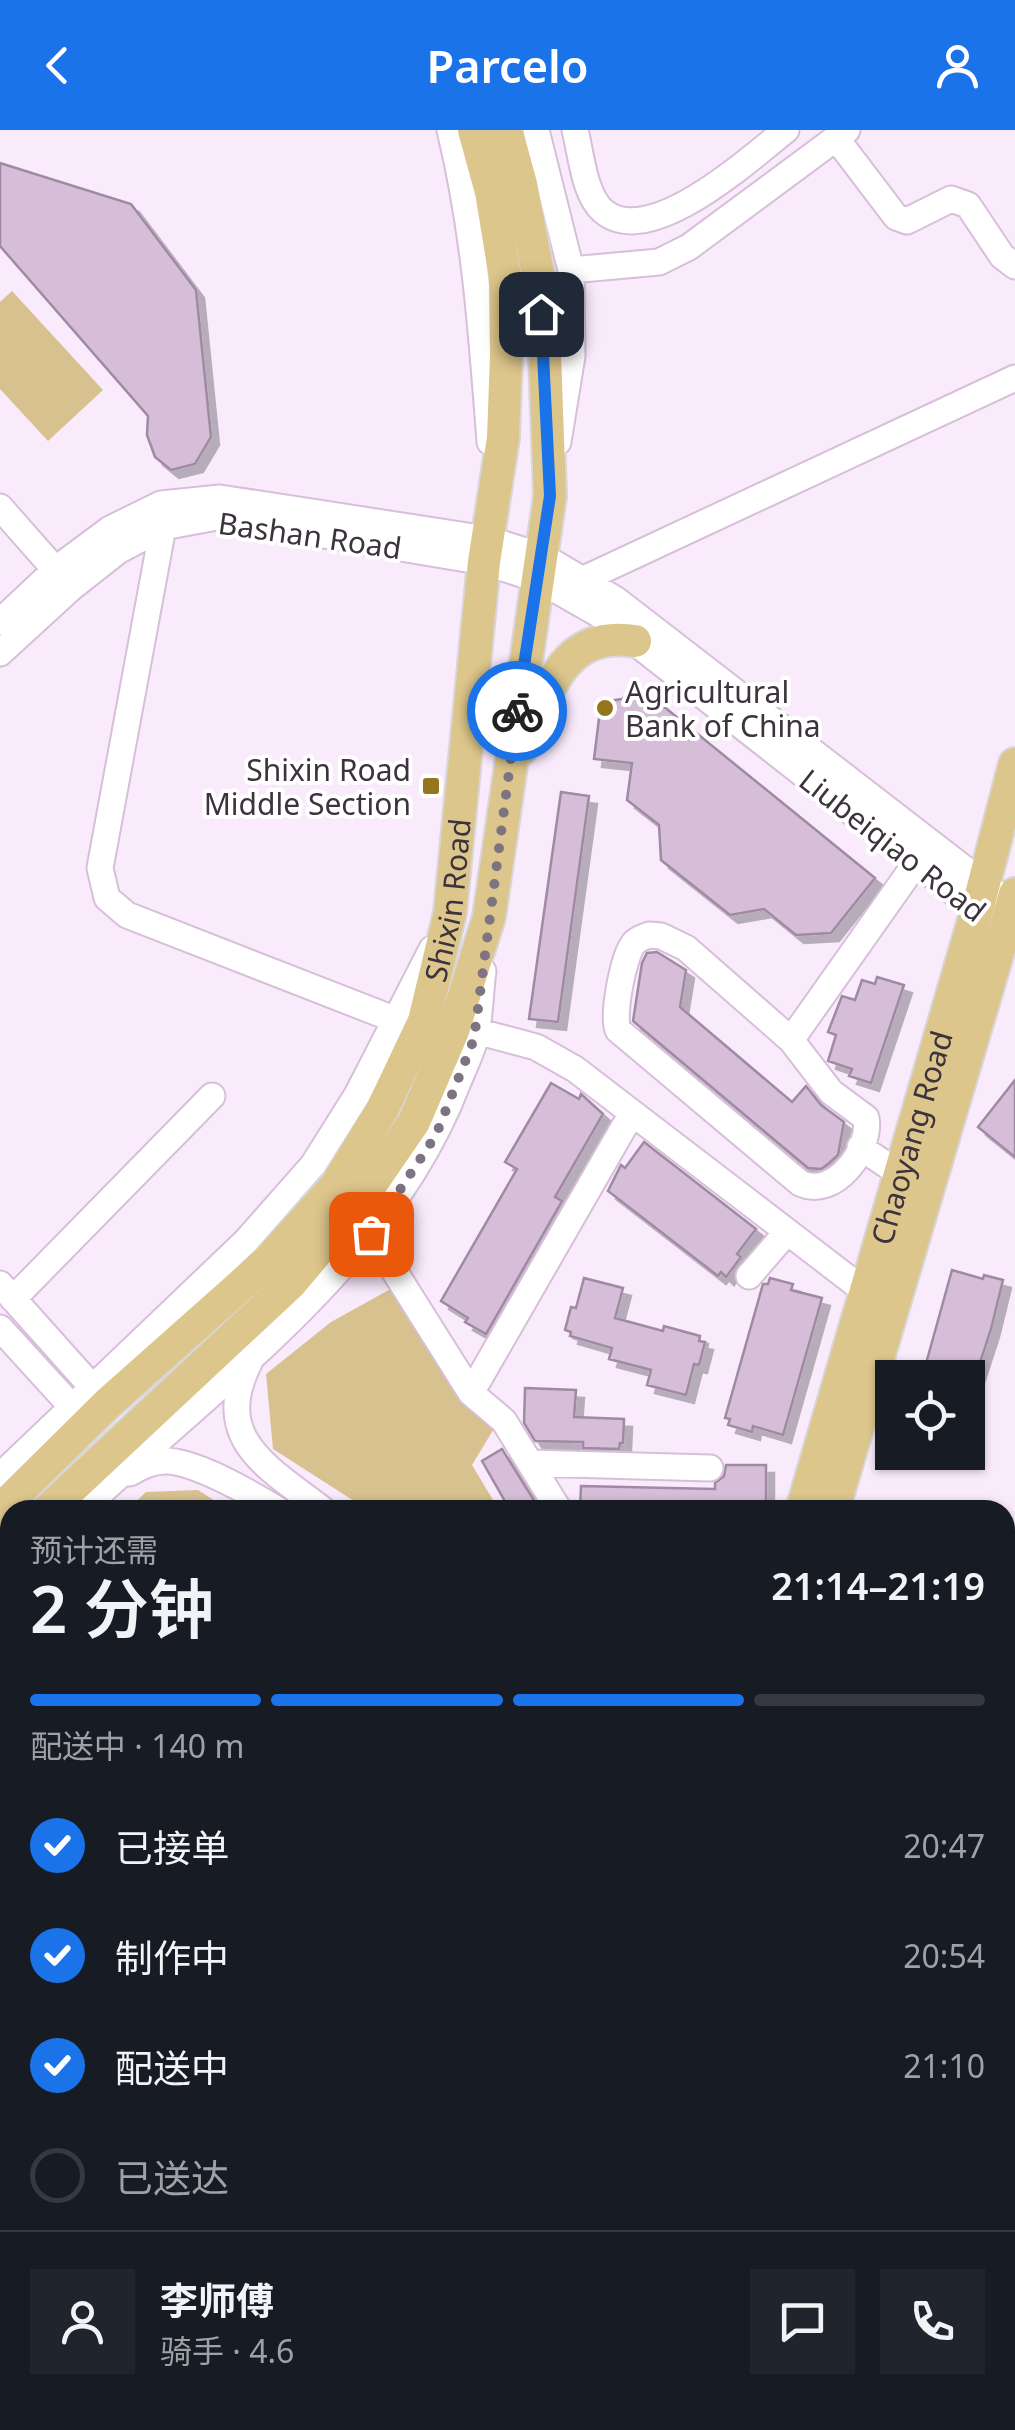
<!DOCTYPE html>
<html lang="zh">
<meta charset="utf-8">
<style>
body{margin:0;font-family:"Noto Sans","Noto Sans SC",sans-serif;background:#20242c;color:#f1f3f6;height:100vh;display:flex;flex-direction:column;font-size:38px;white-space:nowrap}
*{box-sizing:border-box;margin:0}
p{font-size:32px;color:#9ea1a6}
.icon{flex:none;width:55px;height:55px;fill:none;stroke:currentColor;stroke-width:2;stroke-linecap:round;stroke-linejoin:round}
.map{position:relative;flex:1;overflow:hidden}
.drawer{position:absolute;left:0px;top:1370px;width:1015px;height:930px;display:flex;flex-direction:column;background:#171b24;border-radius:30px 30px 0 0;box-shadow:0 2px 8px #0004}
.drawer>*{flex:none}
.buttons{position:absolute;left:875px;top:1230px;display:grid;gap:20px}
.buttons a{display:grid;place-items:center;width:110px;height:110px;border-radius:0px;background:#171b24;box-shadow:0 2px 8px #0004;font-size:50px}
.pin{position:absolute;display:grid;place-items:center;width:85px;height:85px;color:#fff;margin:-42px;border-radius:20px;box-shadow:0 5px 15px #0006}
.courier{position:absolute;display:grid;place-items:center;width:100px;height:100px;margin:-50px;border:8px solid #1a73e8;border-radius:50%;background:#fff;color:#222;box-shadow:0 2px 12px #0007}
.summary em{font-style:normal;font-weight:600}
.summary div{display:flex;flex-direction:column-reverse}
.summary{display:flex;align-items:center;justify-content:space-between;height:170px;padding:0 30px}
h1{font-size:65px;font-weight:600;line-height:75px}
.bar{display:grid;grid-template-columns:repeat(4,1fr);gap:15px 10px;align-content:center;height:120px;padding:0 30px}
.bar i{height:12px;border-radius:8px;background:#363941}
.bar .on{background:#1a73e8}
.bar p{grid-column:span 4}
.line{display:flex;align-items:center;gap:25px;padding:0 30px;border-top:2px solid #363941}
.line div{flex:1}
.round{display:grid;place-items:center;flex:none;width:105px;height:105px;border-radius:0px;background:#20242c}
ol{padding:0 30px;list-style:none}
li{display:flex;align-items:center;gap:30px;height:110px}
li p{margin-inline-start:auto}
li .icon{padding:10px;border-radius:50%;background:#1a73e8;color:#fff;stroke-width:4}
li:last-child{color:#9ea1a6}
li i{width:55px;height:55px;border:5px solid #363941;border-radius:50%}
header{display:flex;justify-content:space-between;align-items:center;height:130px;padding:0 30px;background:#1a73e8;color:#fff;font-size:45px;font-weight:600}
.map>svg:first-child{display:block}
</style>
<header><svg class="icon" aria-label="back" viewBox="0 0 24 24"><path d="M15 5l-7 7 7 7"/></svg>Parcelo<svg class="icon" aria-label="person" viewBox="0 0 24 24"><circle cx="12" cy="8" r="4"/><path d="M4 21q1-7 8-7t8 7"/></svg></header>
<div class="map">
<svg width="1015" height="2300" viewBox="0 0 1015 2300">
<defs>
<filter id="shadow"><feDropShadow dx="8" dy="8" stdDeviation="0" flood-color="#0004"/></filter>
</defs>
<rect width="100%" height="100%" fill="#faebfc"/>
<path fill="#d7c18f" d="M12 161 103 260 48 311 0 259V172Z
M396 1156 498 1292 472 1335 499 1380H368L273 1319 266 1244 331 1192Z
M198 1360 229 1380H127L146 1362Z
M10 1492V1910L0 1934V1503Z
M66 2290H362L360 2300H64Z"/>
<path fill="#d6bed9" stroke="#a08aa3" stroke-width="2.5" filter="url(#shadow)" d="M0 33 131 74 196 160 211 307 195 334 171 340 155 327 147 305 148 286 0 116Z
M636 554 875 748 831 803 796 805 764 779 730 785 661 730 659 695 627 670 632 633 594 629 601 572 622 569Z
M561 662 589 666 558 892 529 889Z
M657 822 686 840 680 877 792 972 806 956 821 975 844 992 838 1025 828 1034 821 1039 808 1038 633 891 642 833 647 823Z
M877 847 904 855 871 953 849 946 852 939 828 931 836 905 828 902 842 866 855 870 862 850 875 854Z
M1015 950V1027L978 997Z
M551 953 579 969 581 964 603 984 555 1067 562 1071 486 1204 465 1192 468 1188 441 1171 517 1039 505 1032Z
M644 1012 756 1099 737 1124 741 1127 726 1147 721 1142 718 1146 608 1061 621 1035 625 1038Z
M952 1140 983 1149 984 1145 1003 1150 991 1199 975 1248H922Z
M584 1148 623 1158 615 1188 663 1201 664 1196 700 1206 699 1211 705 1212 699 1235 694 1234 686 1265 647 1255 651 1240 609 1229 612 1218 570 1206 571 1202 565 1200 571 1177 576 1178Z
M770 1148 793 1154 791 1160 822 1168 783 1305 753 1296 752 1302 728 1295 730 1289 725 1288 763 1154H768Z
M525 1258 576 1260 574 1287 624 1289 623 1313H620L619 1319 583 1318V1312L535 1311 524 1293Z
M502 1319 540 1380H510L482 1331Z
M726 1335H766V1380H580L581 1356 715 1359V1353L724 1346Z"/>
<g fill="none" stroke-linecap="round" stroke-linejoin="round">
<defs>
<path id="minor" d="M450 0C475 103 482 206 490 312
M536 0 571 140 572 226 558 312
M575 0C581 23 584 65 603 81 650 121 750 28 786 0
M836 8 896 87 907 91 951 69 968 75 1002 126 1015 136
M571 140 659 132 689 117 847 0
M0 377 66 452
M163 397 100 738 107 768 127 785 396 890
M584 449 1015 248
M0 492 55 440 110 399 161 374 220 368 487 409 542 426 615 469 997 764
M0 523 71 458 118 421 163 397 217 387 484 432 537 449 600 485 988 789
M649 805 661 806 686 818 791 910 831 962 866 988C872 1018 835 1070 800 1053L618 900C612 886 623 826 634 813 639 808 642 808 649 805Z
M476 901 536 917 575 939 866 1162
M791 910 916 733
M860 1017 900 1044
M371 1104 471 1263 504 1291 559 1380
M749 1146 786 1103
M0 1154 92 1257
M13 1169 212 966
M0 1198 72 1277
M250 1231C210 1309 268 1337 323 1380
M471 1263 632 983
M531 1333 710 1338
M130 1343C141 1336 153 1330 168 1331 198 1333 252 1364 278 1380
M0 1346 246 1111 313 1035 357 965 432 819
M82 1380C219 1250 389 1134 458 952 464 938 471 923 475 909 480 888 480 863 483 841
M0 1458 10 1448
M1005 1725 1015 1728
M1005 1749 1015 1752
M1005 2284 1015 2287
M43 2300 49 2290
M829 2300 831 2290"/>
<g id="major">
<path d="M521 619C548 567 559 499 635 511"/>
<path id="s1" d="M0 1380 107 1274 267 1132 335 1057 382 980 424 891 450 783 484 432 503 308 506 225 505 147 491 62 474 0"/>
<path d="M48 1380 291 1153 359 1072 414 992 453 901 489 787 550 366 545 223 538 144 521 54 506 0"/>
<path id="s2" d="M802 1380 977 780 1015 634"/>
<path d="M833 1380 1015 764"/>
<path d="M0 1424 10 1415"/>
<path d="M566 2300 568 2290"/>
<path d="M592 2300 594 2290"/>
</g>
</defs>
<use href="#minor" stroke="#d7bfda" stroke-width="29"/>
<use href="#major" stroke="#d8d6d8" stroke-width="36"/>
<use href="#minor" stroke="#fff" stroke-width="25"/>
<use href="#major" stroke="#ddc68b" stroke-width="32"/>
</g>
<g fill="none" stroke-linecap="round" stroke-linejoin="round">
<path stroke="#7e7380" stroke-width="10" stroke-dasharray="0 18" d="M371 1104 436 1005 474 909 517 581"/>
<path stroke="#1a73e8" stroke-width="12" d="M517 581 550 366 541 184"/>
</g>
<g fill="#95751d" stroke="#fff" stroke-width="4">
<circle cx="605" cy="578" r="10"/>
<rect x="421" y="646" width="20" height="20" rx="5"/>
</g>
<g text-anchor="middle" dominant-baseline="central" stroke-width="8" stroke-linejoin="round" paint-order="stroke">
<g font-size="30" fill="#3c333d" stroke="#fff">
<text transform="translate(310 405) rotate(8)">Bashan Road</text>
<text transform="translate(893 715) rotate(38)">Liubeiqiao Road</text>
<text stroke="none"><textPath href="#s1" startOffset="778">Shixin Road</textPath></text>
<text stroke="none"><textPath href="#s2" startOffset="388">Chaoyang Road</textPath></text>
</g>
<g font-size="30" fill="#3c333d" stroke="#fff" text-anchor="start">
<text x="625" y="561">Agricultural<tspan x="625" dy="34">Bank of China</tspan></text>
<text x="411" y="639" text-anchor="end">Shixin Road<tspan x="411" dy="34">Middle Section</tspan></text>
</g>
</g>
</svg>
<div class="buttons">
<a><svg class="icon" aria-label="locate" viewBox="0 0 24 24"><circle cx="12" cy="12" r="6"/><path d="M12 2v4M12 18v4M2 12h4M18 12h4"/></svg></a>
</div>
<div class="pin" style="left:371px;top:1104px;background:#ea580c"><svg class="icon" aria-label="bag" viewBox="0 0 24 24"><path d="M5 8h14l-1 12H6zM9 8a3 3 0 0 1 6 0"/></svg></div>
<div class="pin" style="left:541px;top:184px;background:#1f2937"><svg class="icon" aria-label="home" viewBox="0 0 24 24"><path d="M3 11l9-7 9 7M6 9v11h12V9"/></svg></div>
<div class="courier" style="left:517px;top:581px"><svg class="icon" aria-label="bike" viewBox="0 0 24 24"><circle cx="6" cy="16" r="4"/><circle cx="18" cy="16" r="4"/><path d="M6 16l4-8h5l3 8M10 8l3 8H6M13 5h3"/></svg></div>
<section class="drawer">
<div class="summary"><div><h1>2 分钟</h1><p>预计还需</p></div><em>21:14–21:19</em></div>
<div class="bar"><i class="on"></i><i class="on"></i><i class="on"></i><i></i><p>配送中 · 140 m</p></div>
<ol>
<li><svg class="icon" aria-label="check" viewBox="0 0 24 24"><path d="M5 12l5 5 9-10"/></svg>已接单<p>20:47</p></li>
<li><svg class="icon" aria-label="check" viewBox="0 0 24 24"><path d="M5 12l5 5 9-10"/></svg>制作中<p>20:54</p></li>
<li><svg class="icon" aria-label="check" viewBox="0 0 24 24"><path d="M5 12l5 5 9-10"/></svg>配送中<p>21:10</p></li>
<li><i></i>已送达</li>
</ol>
<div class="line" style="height:180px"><a class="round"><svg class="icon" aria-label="person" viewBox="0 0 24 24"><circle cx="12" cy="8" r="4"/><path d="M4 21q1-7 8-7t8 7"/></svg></a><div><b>李师傅</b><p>骑手 · 4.6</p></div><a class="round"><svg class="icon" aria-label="chat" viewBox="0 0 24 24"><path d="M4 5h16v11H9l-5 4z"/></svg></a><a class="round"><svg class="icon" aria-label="phone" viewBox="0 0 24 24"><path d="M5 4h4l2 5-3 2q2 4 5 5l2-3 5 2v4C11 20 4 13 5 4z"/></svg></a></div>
</section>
</div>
